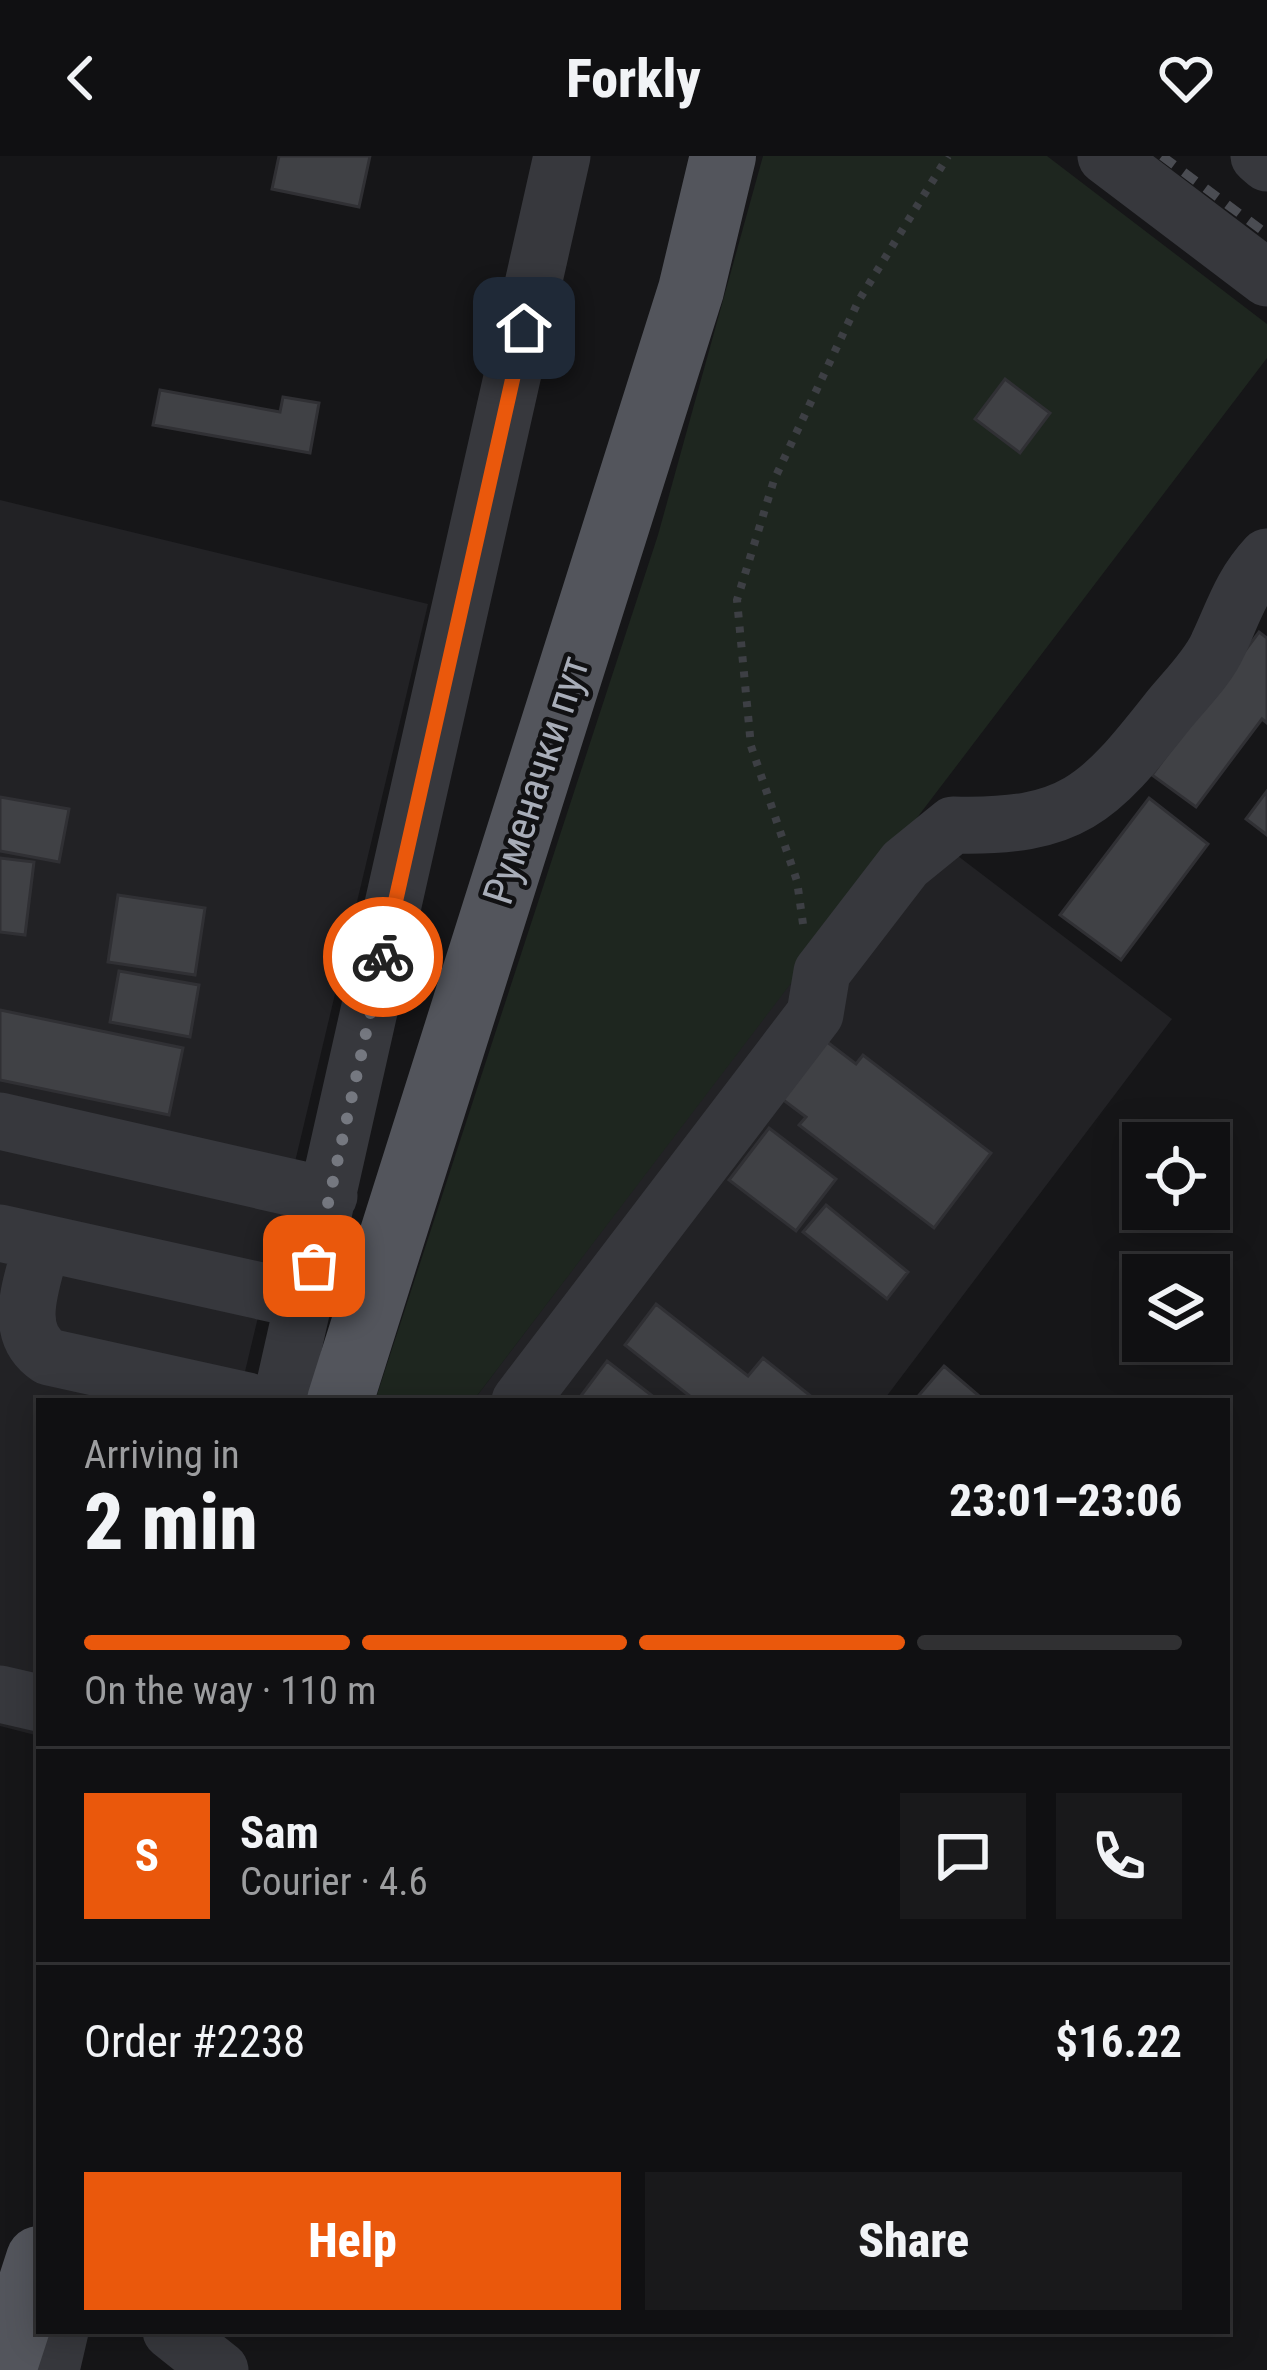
<!DOCTYPE html>
<meta charset="utf-8">
<style>
body{margin:0;font-family:"Roboto Condensed",sans-serif;background:#19191b;color:#f1f3f6;height:100vh;display:flex;flex-direction:column;font-size:45px;white-space:nowrap}
*{box-sizing:border-box;margin:0}
p{font-size:39px;color:#9c9d9f}
.icon{flex:none;width:66px;height:66px;fill:none;stroke:currentColor;stroke-width:2;stroke-linecap:round;stroke-linejoin:round}
.map{position:relative;flex:1;overflow:hidden}
.drawer{position:absolute;left:36px;top:1242px;width:1194px;height:936px;display:flex;flex-direction:column;background:#101012;border-radius:0px;box-shadow:0 6px 30px #0003,0 0 0 3px #303032}
.drawer>*{flex:none}
.tools{position:absolute;left:1122px;top:966px;display:grid;gap:24px}
.tools a{display:grid;place-items:center;width:108px;height:108px;border-radius:0px;background:#101012;box-shadow:0 6px 30px #0003,0 0 0 3px #303032;font-size:60px}
.pin{position:absolute;display:grid;place-items:center;width:102px;height:102px;color:#fff;margin:-51px;border-radius:24px;box-shadow:0 6px 18px #0006}
.courier{position:absolute;display:grid;place-items:center;width:120px;height:120px;margin:-60px;border:9px solid #ea580c;border-radius:50%;background:#fff;color:#222;box-shadow:0 3px 15px #0007}
.head em{font-style:normal;font-weight:800}
.head div{display:flex;flex-direction:column-reverse}
.head{display:flex;align-items:center;justify-content:space-between;height:204px;padding:0 48px}
h1{font-size:78px;font-weight:800;line-height:90px}
.bar{display:grid;grid-template-columns:repeat(4,1fr);gap:18px 12px;align-content:center;height:144px;padding:0 48px}
.bar i{height:15px;border-radius:9px;background:#303032}
.bar .selected{background:#ea580c}
.bar p{grid-column:span 4}
.line{display:flex;align-items:center;gap:30px;padding:0 48px;border-top:3px solid #303032}
.line div{flex:1}
.round{display:grid;place-items:center;flex:none;width:126px;height:126px;border-radius:0px;background:#19191b}
.cta{display:flex;gap:24px;margin-top:auto;padding:24px 48px}
.cta a{flex:1;height:138px;border-radius:0px;background:#ea580c;color:#fff;font-size:48px;font-weight:800;line-height:138px;text-align:center}
.cta a+a{background:#19191b;color:#f1f3f6}
header{display:flex;justify-content:space-between;align-items:center;height:156px;padding:0 48px;background:#101012;font-size:54px;font-weight:800}
.map>svg:first-child{display:block}
</style>
<header><svg class="icon" aria-label="back" viewBox="0 0 24 24"><path d="M15 5l-7 7 7 7"/></svg>Forkly<svg class="icon" aria-label="heart" viewBox="0 0 24 24"><path d="M12 20l-8-8c-3-5 5-10 8-4 3-6 11-1 8 4z"/></svg></header>
<div class="map">
<svg width="1267" height="2214" viewBox="0 0 1267 2214">
<rect width="100%" height="100%" fill="#161618"/>
<path fill="#222225" d="M0 344 428 448 238 1245H39V1580L0 1570Z
M912 665 1172 863 883 1245H473Z"/>
<path fill="#1e261f" d="M763 0H1047L1267 168V202L473 1245H375L658 379Z"/>
<path fill="#404145" stroke="#303034" stroke-width="3" d="M279 0H370L359 51 272 33Z
M1005 223 1050 257 1020 297 975 263Z
M160 234 280 256 283 241 319 247 310 297 153 269Z
M1259 476 1267 482V567L1262 563 1196 651 1152 619Z
M1267 635V679L1246 663Z
M0 641 69 653 59 706 0 695Z
M1149 642 1208 688 1121 804 1060 759Z
M0 702 34 706 25 779 0 776Z
M118 739 205 752 195 819 108 806Z
M119 815 199 829 190 881 110 866Z
M0 854 183 892 169 959 0 924Z
M818 879 856 908 863 899 991 997 934 1072 799 969 806 961 774 937Z
M769 972 836 1023 796 1075 729 1024Z
M826 1049 908 1116 887 1143 803 1076Z
M656 1148 748 1220 763 1202 812 1241 809 1245H696L625 1189Z
M607 1205 659 1245H577Z
M944 1210 985 1245H914Z"/>
<g fill="none" stroke-linecap="round" stroke-linejoin="round">
<path stroke="#3d3f44" stroke-width="8" stroke-dasharray="6 9" stroke-linecap="butt" d="M803 768 797 725 751 590 737 444 774 324 859 144 948 0"/>
<path stroke="#37383d" stroke-width="57" d="M1106 0 1267 122
M1259 0 1267 7
M0 965 329 1040
M0 1077 306 1145
M42 1087C33 1126 10 1175 49 1201L248 1245
M281 1245 562 0
M520 1245 815 858 822 816 905 708 953 669C1072 672 1098 644 1168 555 1184 535 1208 512 1218 489 1234 455 1241 429 1267 401
M0 1538 39 1547
M171 2175 220 2214
M51 2214 60 2175"/>
<path stroke="#53555c" stroke-width="66" d="M340 1245 691 134 723 0
M3 2214 39 2103"/>
<path stroke="#4a4c52" stroke-width="9" stroke-dasharray="15 12" stroke-linecap="butt" d="M1162 0 1267 78"/>
</g>
<g fill="none" stroke-linecap="round" stroke-linejoin="round">
<path stroke="#757880" stroke-width="12" stroke-dasharray="0 21.6" d="M314 1110 383 801"/>
<path stroke="#ea580c" stroke-width="15" d="M383 801 524 172"/>
</g>
<g text-anchor="middle" dominant-baseline="central" stroke-width="9" stroke-linejoin="round" paint-order="stroke">
<g font-size="42" fill="#a8adb8" stroke="#111113">
<text transform="translate(536 624) rotate(-72)">Руменачки пут</text>
</g>
</g>
</svg>
<div class="tools">
<a><svg class="icon" aria-label="locate" viewBox="0 0 24 24"><circle cx="12" cy="12" r="6"/><path d="M12 2v4M12 18v4M2 12h4M18 12h4"/></svg></a>
<a><svg class="icon" aria-label="layers" viewBox="0 0 24 24"><path d="M12 4l9 5-9 5-9-5zM3 14l9 5 9-5"/></svg></a>
</div>
<div class="pin" style="left:314px;top:1110px;background:#ea580c"><svg class="icon" aria-label="bag" viewBox="0 0 24 24"><path d="M5 8h14l-1 12H6zM9 8a3 3 0 0 1 6 0"/></svg></div>
<div class="pin" style="left:524px;top:172px;background:#1f2937"><svg class="icon" aria-label="home" viewBox="0 0 24 24"><path d="M3 11l9-7 9 7M6 9v11h12V9"/></svg></div>
<div class="courier" style="left:383px;top:801px"><svg class="icon" aria-label="bike" viewBox="0 0 24 24"><circle cx="6" cy="16" r="4"/><circle cx="18" cy="16" r="4"/><path d="M6 16l4-8h5l3 8M10 8l3 8H6M13 5h3"/></svg></div>
<section class="drawer">
<div class="head"><div><h1>2 min</h1><p>Arriving in</p></div><em>23:01–23:06</em></div>
<div class="bar"><i class="selected"></i><i class="selected"></i><i class="selected"></i><i></i><p>On the way · 110 m</p></div>
<div class="line" style="height:216px"><b class="round" style="background:#ea580c;color:#fff">S</b><div><b>Sam</b><p>Courier · 4.6</p></div><a class="round"><svg class="icon" aria-label="chat" viewBox="0 0 24 24"><path d="M4 5h16v11H9l-5 4z"/></svg></a><a class="round"><svg class="icon" aria-label="phone" viewBox="0 0 24 24"><path d="M5 4h4l2 5-3 2q2 4 5 5l2-3 5 2v4C11 20 4 13 5 4z"/></svg></a></div>
<div class="line" style="height:156px"><div>Order #2238</div><b>$16.22</b></div>
<div class="cta"><a>Help</a><a>Share</a></div>
</section>
</div>
